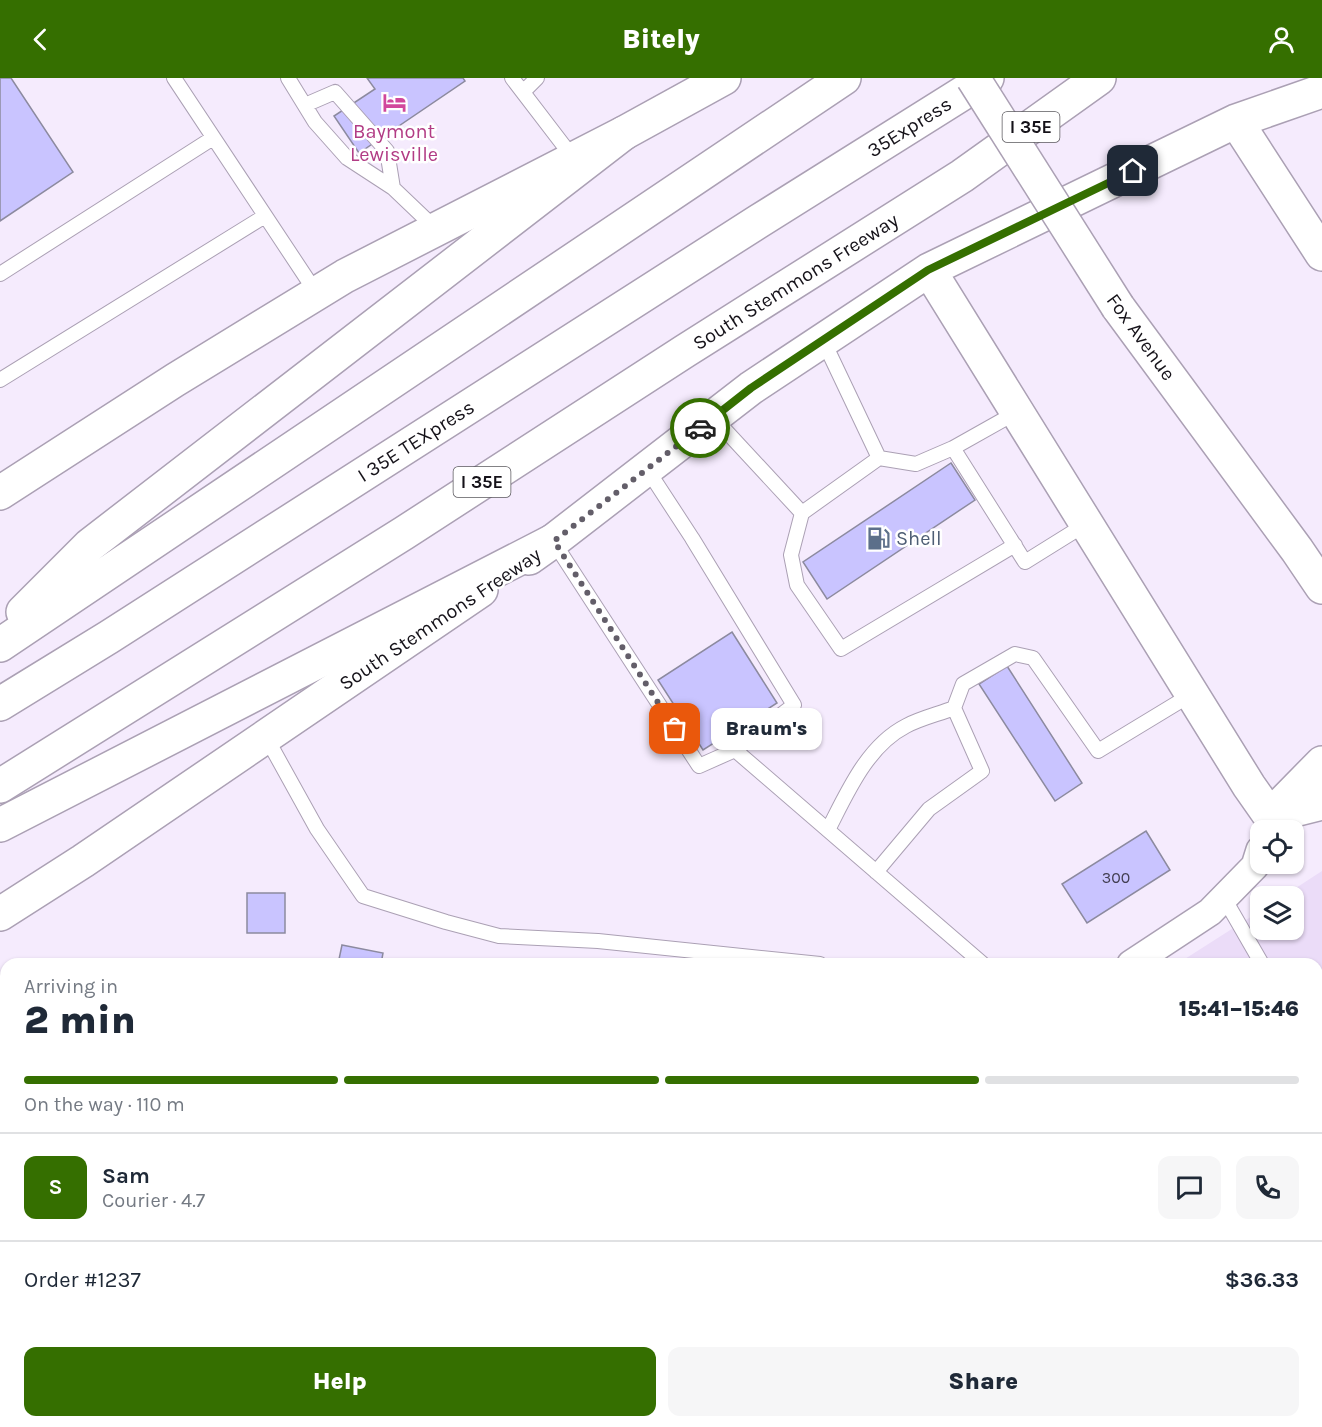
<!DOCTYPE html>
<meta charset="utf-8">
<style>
body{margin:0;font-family:Karla,sans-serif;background:#f6f6f7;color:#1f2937;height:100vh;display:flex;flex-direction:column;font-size:22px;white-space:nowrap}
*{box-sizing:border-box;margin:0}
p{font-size:20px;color:#747a83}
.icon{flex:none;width:33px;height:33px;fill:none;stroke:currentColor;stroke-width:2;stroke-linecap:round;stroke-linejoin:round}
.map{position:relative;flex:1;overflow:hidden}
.panel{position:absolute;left:0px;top:880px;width:1323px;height:470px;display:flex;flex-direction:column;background:#fff;border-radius:18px 18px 0 0;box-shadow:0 2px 4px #0004}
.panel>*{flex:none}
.buttons{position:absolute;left:1250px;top:742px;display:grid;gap:12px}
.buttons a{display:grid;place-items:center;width:54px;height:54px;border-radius:12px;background:#fff;box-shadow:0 2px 4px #0004;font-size:30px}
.pin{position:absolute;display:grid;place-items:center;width:51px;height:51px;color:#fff;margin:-26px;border-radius:12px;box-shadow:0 3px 9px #0006}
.courier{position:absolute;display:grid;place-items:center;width:60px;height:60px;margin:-30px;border:4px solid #356f00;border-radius:50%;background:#fff;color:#222;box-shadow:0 2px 8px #0007}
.bubble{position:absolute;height:42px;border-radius:12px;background:#fff;box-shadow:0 2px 4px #0004;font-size:20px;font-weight:800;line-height:42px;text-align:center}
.summary em{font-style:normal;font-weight:800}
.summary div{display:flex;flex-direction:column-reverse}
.summary{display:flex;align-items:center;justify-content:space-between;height:102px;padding:0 24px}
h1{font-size:39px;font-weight:800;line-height:45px}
.bar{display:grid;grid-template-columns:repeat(4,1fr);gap:9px 6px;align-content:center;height:72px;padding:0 24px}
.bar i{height:8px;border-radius:4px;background:#e0e1e3}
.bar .on{background:#356f00}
.bar p{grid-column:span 4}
.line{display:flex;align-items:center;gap:15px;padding:0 24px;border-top:2px solid #e0e1e3}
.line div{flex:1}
.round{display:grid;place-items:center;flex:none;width:63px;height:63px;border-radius:12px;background:#f6f6f7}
.button{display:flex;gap:12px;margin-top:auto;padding:12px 24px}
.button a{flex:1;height:69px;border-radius:12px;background:#356f00;color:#fff;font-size:24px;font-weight:800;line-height:69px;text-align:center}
.button a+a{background:#f6f6f7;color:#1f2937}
header{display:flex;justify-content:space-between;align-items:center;height:78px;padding:0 24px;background:#356f00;color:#fff;font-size:27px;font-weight:800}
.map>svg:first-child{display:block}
</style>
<header><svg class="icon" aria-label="back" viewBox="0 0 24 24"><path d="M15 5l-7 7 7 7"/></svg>Bitely<svg class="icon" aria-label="person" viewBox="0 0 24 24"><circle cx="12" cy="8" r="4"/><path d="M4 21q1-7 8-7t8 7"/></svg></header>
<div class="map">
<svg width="1322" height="1349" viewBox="0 0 1322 1349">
<rect width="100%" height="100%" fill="#f5ebfd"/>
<path fill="#ebdcf8" d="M1322 793V1349H737L738 1344H1317V886H1177L1260 833V852H1293V819H1282Z"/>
<path fill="#c9c4ff" stroke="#8c8a9f" stroke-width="1.5" d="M0 0H11L73 94 0 143Z
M367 0H463L465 3 359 75 334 38 375 11Z
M951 385 975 422 827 521 803 484Z
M732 554 777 625 703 672 658 602Z
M1007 588 1082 705 1055 723 979 606Z
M1146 753 1170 792 1087 845 1062 806Z
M247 815H285V855H247Z
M342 867 383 875 381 886H338Z
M6 995V1044L0 1046V997Z
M1317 1085 1322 1086V1349H1047L1048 1344H1317Z
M6 1210V1265H5L0 1254V1213Z
M317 1344H343L372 1349H316Z
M813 1344H818L844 1349H812Z
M212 1345 278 1348V1349H212Z"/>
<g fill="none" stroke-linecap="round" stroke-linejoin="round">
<defs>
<path id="lane" d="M174 0 317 216
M288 0 315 44 347 80 393 110 436 151
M512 0 574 81
M523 14 537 0
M305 27 335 14 387 73 393 110
M0 196 213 60
M823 262 879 380
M0 302 265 138
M713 339 802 435 879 380 916 386 953 370 1025 484 1086 446
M953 370 1017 334
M647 391 692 460 794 627 735 672
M802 435 791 477 797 507 841 571 1015 467
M553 463 699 688 735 672 983 886
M266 659 317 751 363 818 446 844 499 858 598 863 820 886
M828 752C847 715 867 668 906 648 921 640 939 636 954 630L963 606 1015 576 1033 580 1098 673 1192 616
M876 794 929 731 982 693 954 630
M1224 820 1262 886
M1317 967 1322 972"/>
<path id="street" d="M1131 886 1210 834 1255 788 1260 772
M0 1137 6 1134
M709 1349 711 1344"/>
<path id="secondary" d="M1236 43 1322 176
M929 192 1249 708 1270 738
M1118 229 1297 472 1322 509
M0 415 175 302 345 198 624 55 724 0
M529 480 553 463 751 310 929 192 1236 43 1322 13
M1270 738 1322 685
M1270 738 1322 725
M0 836 83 783 481 512"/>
<g id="highway">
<path d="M23 534 90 467 624 55"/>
<path d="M0 567 844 0"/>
<path id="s1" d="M0 626 109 559 759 143 987 0"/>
<path id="s2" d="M0 708 404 455 685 273 962 98 1099 0"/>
<path d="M0 747 553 463"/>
</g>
</defs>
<use href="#lane" stroke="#aba0b4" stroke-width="16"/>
<use href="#street" stroke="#aba0b4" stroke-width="30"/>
<use href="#secondary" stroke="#aba0b4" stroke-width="36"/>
<use href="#highway" stroke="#aba0b4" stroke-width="36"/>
<use href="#lane" stroke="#fff" stroke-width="14"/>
<use href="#street" stroke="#fff" stroke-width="27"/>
<use href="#secondary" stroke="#fff" stroke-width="33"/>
<use href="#highway" stroke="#fff" stroke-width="33"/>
<defs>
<path id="secondary-bridge" d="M973 0 1118 229"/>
</defs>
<use href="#secondary-bridge" stroke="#aba0b4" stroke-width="36" stroke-linecap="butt"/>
<use href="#secondary-bridge" stroke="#fff" stroke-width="33"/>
</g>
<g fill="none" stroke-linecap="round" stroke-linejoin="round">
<path stroke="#635e69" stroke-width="6" stroke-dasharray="0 10.8" d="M675 651 554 463 700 350"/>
<path stroke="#356f00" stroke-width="8" d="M700 350 751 310 928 192 1133 93"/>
</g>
<defs>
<symbol id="hotel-bare" viewBox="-9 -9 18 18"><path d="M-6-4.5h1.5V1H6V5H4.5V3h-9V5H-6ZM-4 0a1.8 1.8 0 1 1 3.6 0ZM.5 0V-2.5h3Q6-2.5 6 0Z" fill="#d1479c" stroke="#fff" stroke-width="2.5" paint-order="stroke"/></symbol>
<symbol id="fuel-bare" viewBox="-9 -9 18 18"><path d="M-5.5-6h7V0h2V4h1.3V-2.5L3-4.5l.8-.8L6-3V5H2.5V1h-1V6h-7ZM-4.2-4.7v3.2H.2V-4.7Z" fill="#5c6f8a" stroke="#fff" stroke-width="2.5" paint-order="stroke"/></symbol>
</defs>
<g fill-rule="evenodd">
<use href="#hotel-bare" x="378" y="8" width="33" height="33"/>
<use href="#fuel-bare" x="862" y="444" width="33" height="33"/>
</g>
<g text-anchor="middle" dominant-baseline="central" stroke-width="5" stroke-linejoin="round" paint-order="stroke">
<g font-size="16" fill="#423e52">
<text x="1116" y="799">300</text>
</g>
<g fill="#fff" stroke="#5b595e" stroke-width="1.5">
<rect x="1002.5" y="34" width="57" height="30" rx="4.5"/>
<rect x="453.5" y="389" width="57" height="30" rx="4.5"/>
</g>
<g font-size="18" font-weight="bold" fill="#151219">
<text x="1031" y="49">I 35E</text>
<text x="482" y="404">I 35E</text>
</g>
<g font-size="20" fill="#151219" stroke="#fff">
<text stroke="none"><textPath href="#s1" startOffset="1077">35Express</textPath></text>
<text stroke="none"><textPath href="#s2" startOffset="942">South Stemmons Freeway</textPath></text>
<text transform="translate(1141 259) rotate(54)">Fox Avenue</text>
<text stroke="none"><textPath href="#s1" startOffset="492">I 35E TEXpress</textPath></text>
<text transform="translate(440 541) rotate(-34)">South Stemmons Freeway</text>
</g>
<g font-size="20" fill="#b23c85" stroke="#fff">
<text x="394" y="53">Baymont<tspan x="394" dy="23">Lewisville</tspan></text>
</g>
<g font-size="20" fill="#4e5e75" stroke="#fff" text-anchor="start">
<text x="896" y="460">Shell</text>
</g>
</g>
</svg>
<div class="buttons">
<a><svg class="icon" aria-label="locate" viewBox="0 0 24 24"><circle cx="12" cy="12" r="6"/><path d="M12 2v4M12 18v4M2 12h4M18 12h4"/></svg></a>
<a><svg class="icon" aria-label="layers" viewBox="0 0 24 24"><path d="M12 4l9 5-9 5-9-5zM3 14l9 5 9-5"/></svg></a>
</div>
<div class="pin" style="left:675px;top:651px;background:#ea580c"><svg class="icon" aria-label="bag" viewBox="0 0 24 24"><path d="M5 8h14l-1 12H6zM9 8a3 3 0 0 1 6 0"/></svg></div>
<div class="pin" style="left:1133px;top:93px;background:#1f2937"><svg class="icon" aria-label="home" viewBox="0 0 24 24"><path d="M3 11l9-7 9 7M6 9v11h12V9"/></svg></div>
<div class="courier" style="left:700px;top:350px"><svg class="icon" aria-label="car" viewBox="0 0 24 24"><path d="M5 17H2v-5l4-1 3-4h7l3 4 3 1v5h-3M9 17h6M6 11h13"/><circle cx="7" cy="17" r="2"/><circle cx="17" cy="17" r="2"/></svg></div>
<div class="bubble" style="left:711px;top:630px;width:111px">Braum's</div>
<section class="panel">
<div class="summary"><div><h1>2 min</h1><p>Arriving in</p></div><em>15:41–15:46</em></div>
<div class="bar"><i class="on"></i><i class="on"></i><i class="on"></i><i></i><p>On the way · 110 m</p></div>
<div class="line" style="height:108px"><b class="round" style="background:#356f00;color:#fff">S</b><div><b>Sam</b><p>Courier · 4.7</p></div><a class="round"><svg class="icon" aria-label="chat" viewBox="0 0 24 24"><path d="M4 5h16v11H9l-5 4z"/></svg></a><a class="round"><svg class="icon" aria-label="phone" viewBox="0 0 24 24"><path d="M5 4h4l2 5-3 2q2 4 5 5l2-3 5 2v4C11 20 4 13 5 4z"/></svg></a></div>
<div class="line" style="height:78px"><div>Order #1237</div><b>$36.33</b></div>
<div class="button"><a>Help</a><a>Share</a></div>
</section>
</div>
